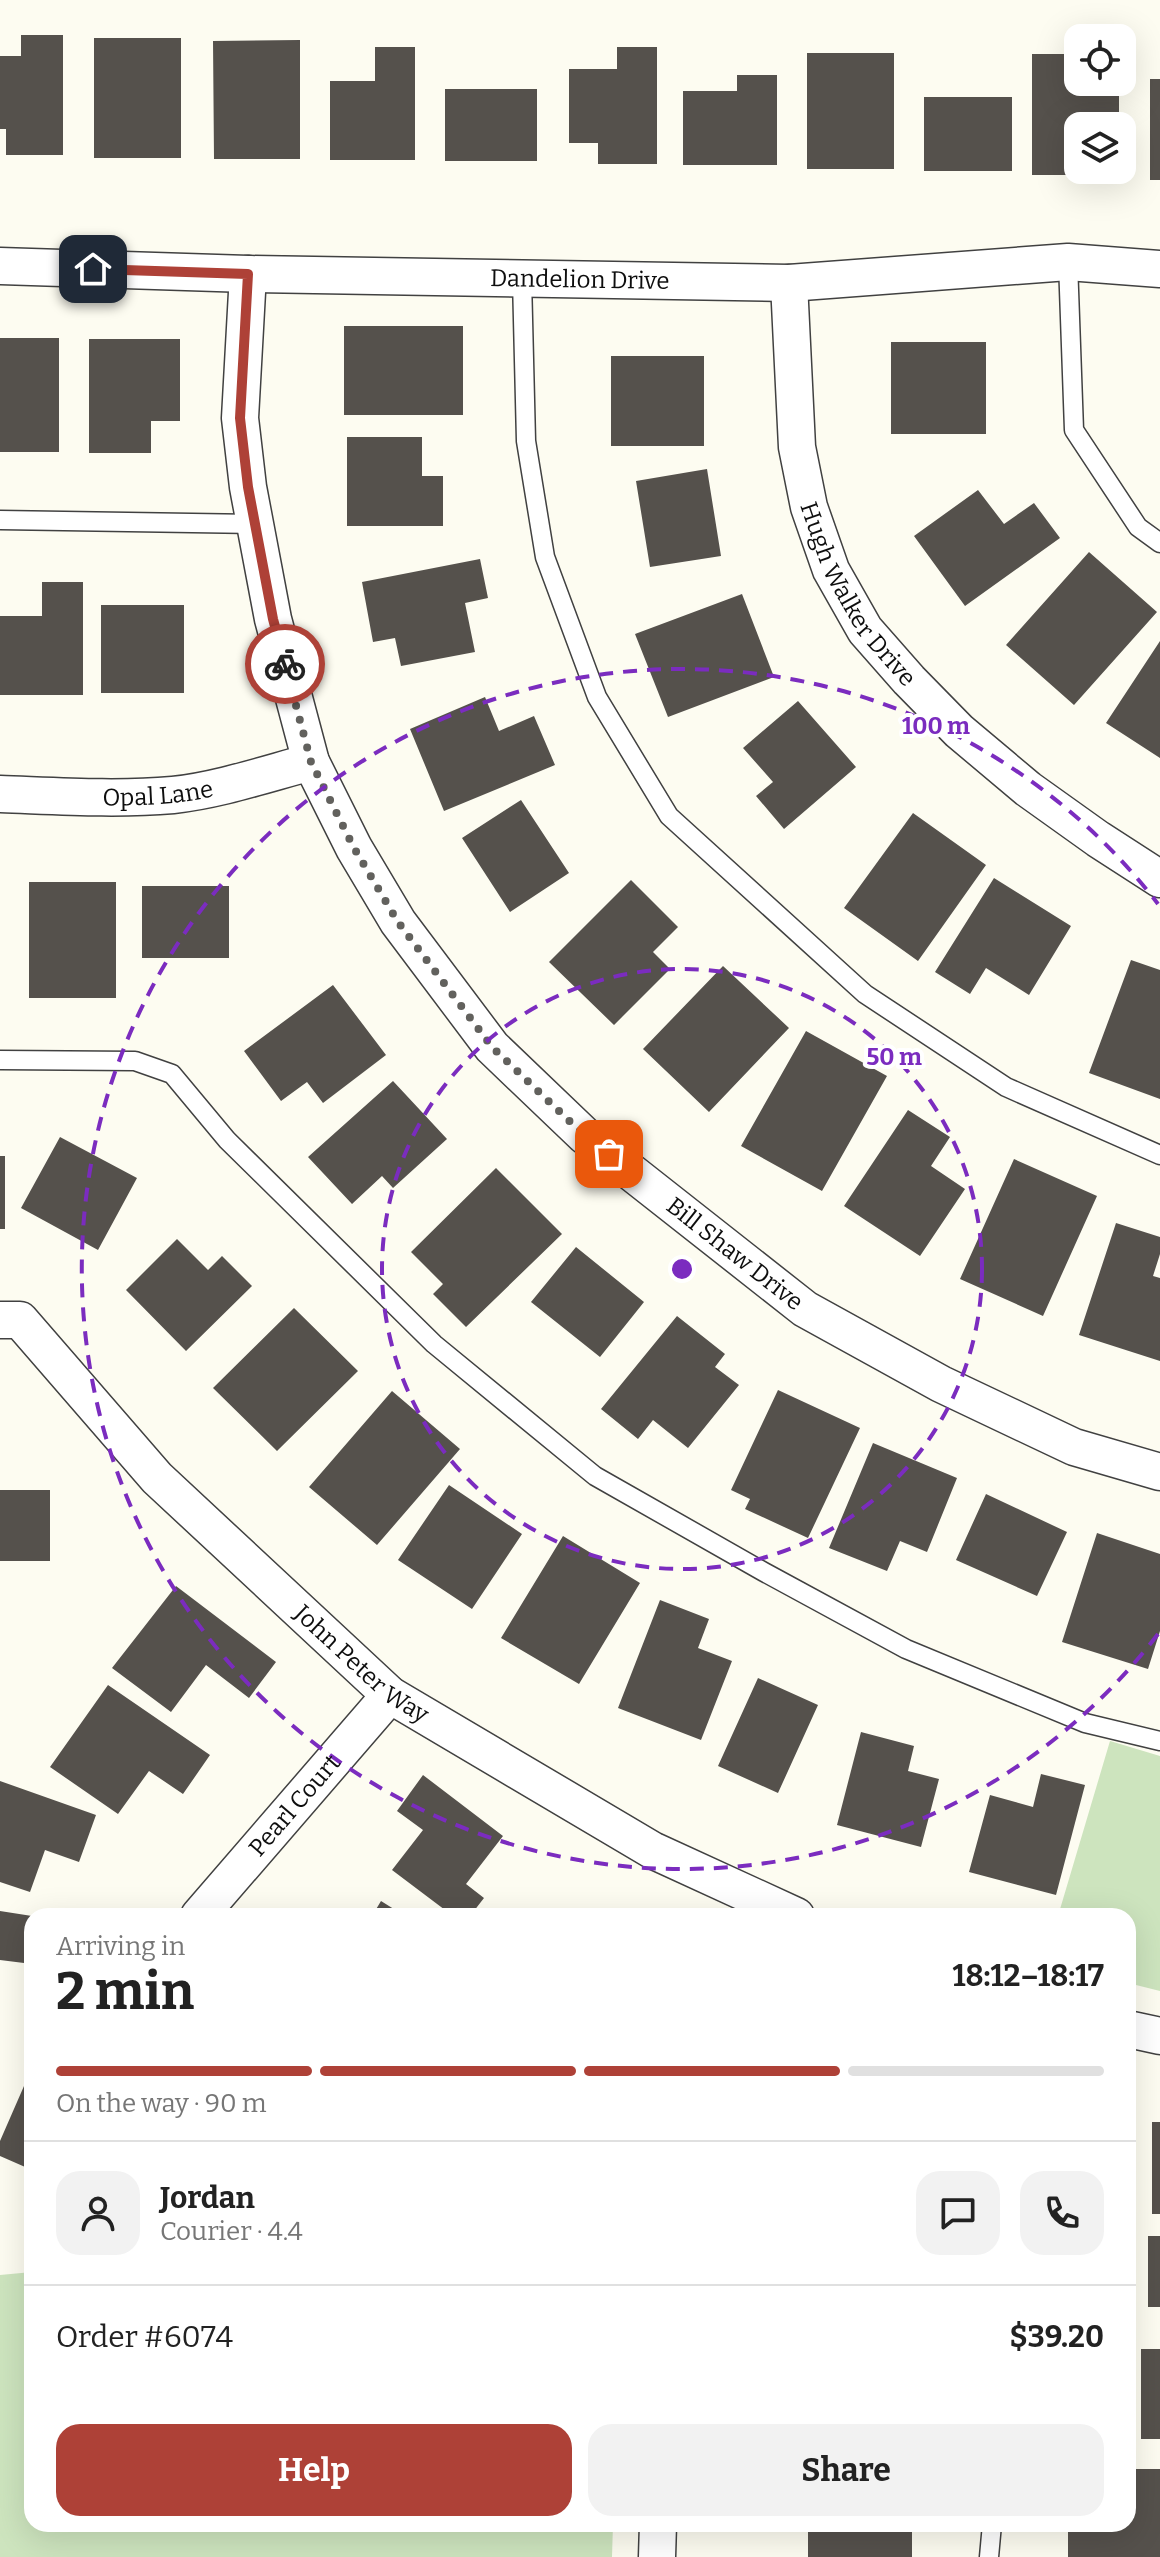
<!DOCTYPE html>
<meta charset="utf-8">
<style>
body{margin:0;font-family:Bitter,serif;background:#f2f2f2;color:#222;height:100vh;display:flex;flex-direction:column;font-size:30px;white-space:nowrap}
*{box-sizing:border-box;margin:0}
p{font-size:26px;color:#767676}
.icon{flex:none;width:44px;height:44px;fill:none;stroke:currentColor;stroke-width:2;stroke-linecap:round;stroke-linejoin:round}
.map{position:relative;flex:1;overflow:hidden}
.sheet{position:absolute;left:24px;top:1908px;width:1112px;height:624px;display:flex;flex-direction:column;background:#fff;border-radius:24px;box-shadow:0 8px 32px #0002}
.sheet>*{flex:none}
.tools{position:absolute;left:1064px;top:24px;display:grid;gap:16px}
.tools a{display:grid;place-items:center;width:72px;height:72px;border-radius:16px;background:#fff;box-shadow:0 8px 32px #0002;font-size:40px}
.pin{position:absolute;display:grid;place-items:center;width:68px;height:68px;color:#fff;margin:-34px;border-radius:16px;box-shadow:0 4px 12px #0006}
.courier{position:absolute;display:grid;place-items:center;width:80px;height:80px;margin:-40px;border:6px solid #ae4137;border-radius:50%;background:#fff;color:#222;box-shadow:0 2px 10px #0007}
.overview em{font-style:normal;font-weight:700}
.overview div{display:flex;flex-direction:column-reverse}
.overview{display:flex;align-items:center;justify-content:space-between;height:136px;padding:0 32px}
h1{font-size:52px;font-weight:700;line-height:60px}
.bar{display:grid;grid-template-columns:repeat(4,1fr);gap:12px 8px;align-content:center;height:96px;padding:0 32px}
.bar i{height:10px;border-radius:6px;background:#e0e0e0}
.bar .on{background:#ae4137}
.bar p{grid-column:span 4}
.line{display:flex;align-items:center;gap:20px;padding:0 32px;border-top:2px solid #e0e0e0}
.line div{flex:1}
.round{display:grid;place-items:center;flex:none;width:84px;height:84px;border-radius:24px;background:#f2f2f2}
.button{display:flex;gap:16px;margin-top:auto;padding:16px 32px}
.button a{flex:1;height:92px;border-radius:24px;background:#ae4137;color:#fff;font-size:32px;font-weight:700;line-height:92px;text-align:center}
.button a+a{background:#f2f2f2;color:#222}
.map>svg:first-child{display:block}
</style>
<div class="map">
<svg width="1160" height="2557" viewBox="0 0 1160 2557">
<rect width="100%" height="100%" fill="#fdfcf1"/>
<path fill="#cde4be" d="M1110 1741 1160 1756V1991L1128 1983V1916H1058Z
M32 2272V2524H613L612 2557H0V2275Z"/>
<path fill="#55514c" d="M21 35H63V155H6V129H0V56H21Z
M94 38H181V158H94Z
M300 40V159H214L213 41Z
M375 47H415V160H330V81H375Z
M617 47H657V164H598V143H569V69H617Z
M807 53H894V169H807Z
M1032 54H1071V78H1078V82H1119V126H1078V170H1093V175H1032Z
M737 75H777V165H683V91H737Z
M1150 79H1160V180H1150Z
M445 89H537V161H445Z
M924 97H1012V171H924Z
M344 326H463V415H344Z
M0 338H59V452H0Z
M89 339H180V421H151V453H89Z
M891 342H986V434H891Z
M611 356H704V446H611Z
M347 437H422V476H443V526H347Z
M707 469 721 556 650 567 636 481Z
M978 490 1004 524 1034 503 1060 538 965 606 914 536Z
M1089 552 1157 612 1074 705 1006 645Z
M480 559 488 598 465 603 475 652 401 666 395 638 373 642 362 582Z
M42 582H83V695H0V616H42Z
M742 594 774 677 668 717 635 634Z
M101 605H184V693H101Z
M1160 641V758L1106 723Z
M485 697 499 731 534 716 555 765 444 811 410 729Z
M798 701 856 767 784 829 756 796 773 782 743 748Z
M521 800 569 873 510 912 462 838Z
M913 813 986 865 918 961 844 908Z
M994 878 1071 926 1029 995 986 968 970 994 935 972Z
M631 880 678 927 653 952 670 969 614 1025 549 962Z
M29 882H116V998H29Z
M142 886H229V958H142Z
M1131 960 1160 970V1099L1089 1073Z
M723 966 789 1028 709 1112 643 1049Z
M333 985 386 1055 323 1103 307 1082 281 1101 244 1051Z
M806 1031 887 1076 822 1191 741 1146Z
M393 1081 447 1139 393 1188 382 1176 352 1204 308 1157Z
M908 1110 950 1137 931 1166 965 1189 920 1256 844 1206Z
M60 1137 137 1178 98 1250 21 1208Z
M0 1156H5V1229H0Z
M1014 1159 1097 1196 1043 1316 960 1279Z
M496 1168 562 1234 466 1327 433 1294 443 1284 411 1252Z
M1116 1223 1160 1237V1254L1153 1276 1160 1278V1361L1079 1335Z
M177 1239 208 1270 222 1256 252 1286 186 1351 126 1290Z
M576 1247 644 1302 600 1357 531 1302Z
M294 1308 358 1371 277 1451 213 1388Z
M677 1316 725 1354 715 1367 739 1385 688 1448 653 1420 638 1439 601 1409Z
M778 1390 860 1428 808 1538 745 1509 750 1499 731 1490Z
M392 1391 460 1449 377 1545 309 1487Z
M873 1443 957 1478 927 1552 900 1541 887 1571 829 1548Z
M449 1485 522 1534 472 1609 398 1560Z
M0 1490H50V1561H0Z
M986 1494 1067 1532 1037 1596 956 1560Z
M1097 1533 1160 1554V1631L1148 1669 1062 1642Z
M563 1536 640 1583 579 1684 501 1638Z
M176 1586 276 1662 249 1698 206 1665 171 1712 112 1668Z
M660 1600 709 1619 698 1648 732 1661 701 1740 618 1708Z
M758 1678 818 1705 778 1793 718 1766Z
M108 1685 210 1755 183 1794 149 1771 118 1814 50 1767Z
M861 1732 914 1746 908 1771 939 1779 921 1847 837 1825Z
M1041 1774 1085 1785 1056 1895 969 1872 990 1795 1033 1807Z
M423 1775 503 1836 466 1884 484 1898 470 1916H453L392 1870 423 1830 397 1811Z
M0 1781 96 1815 79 1862 45 1850 30 1892 0 1882Z
M381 1901 405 1916H372Z
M0 1911 32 1916V1964L0 1960Z
M24 2086 32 2089V2170L0 2156V2141Z
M1152 2122H1160V2214H1152Z
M1148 2236H1160V2307H1148Z
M1141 2349H1160V2439H1141Z
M1128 2469H1160V2557H1068V2524H1128Z
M808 2526H912V2557H808Z"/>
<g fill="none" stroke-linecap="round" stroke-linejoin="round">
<defs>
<path id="lane" d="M1068 262 1074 430 1138 527 1160 543
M522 279 526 441 545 557 597 697 669 816 865 994 1006 1087 1160 1155
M0 520 256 524
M0 1060 135 1061 172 1074 227 1140 434 1344 595 1476 764 1572 906 1649 1085 1723 1160 1741
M989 2557 992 2524"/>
<g id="street">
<path id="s1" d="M0 266 248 274 789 283 1068 262 1160 269"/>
<path id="s2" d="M248 274 240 418 248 487 273 619 311 762 354 848 398 922 492 1047 584 1135 805 1309 941 1384 1074 1447 1160 1472"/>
<path id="s3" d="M789 283 797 447 809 507 831 570 865 630 909 680 959 731 1028 789 1098 839 1160 879"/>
<path id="s4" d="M0 794C57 796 116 800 173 795 219 790 266 774 311 762"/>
<path id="s5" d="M0 1320H20L157 1478 390 1695 652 1850 796 1916"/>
<path id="s6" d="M199 1916 390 1695"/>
<path d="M1128 2029 1160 2036"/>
<path d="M657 2557 658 2524"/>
</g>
</defs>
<use href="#lane" stroke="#414141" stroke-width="21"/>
<use href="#street" stroke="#414141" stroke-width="39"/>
<use href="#lane" stroke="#fff" stroke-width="18"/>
<use href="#street" stroke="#fff" stroke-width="36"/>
</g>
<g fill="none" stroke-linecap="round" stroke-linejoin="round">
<path stroke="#62615d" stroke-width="8" stroke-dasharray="0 14.4" d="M285 664 311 762 354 848 398 922 492 1047 584 1135 609 1154"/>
<path stroke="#ae4137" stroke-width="10" d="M93 269 248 274 240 418 248 487 273 619 285 664"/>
</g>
<g fill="none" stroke="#7b2cbf" stroke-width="4" stroke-dasharray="14 10">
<circle cx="682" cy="1269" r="300"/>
<path d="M1158 1634A600 600 0 1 1 1158 904"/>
</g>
<g text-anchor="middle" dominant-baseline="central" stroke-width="8" stroke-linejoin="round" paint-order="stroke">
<g font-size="24" fill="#0e0e0e" stroke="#fff">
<text stroke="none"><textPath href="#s1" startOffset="580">Dandelion Drive</textPath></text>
<text stroke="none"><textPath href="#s3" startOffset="326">Hugh Walker Drive</textPath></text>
<text stroke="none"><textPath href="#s4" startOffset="158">Opal Lane</textPath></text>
<text stroke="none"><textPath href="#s2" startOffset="1154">Bill Shaw Drive</textPath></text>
<text stroke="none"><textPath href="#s5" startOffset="506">John Peter Way</textPath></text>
<text stroke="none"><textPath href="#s6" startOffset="146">Pearl Court</textPath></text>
</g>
</g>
<circle cx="682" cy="1269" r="12" fill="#7b2cbf" stroke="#fff" stroke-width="4"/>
<g font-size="24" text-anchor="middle" font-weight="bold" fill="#7b2cbf" stroke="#fff" stroke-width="8" stroke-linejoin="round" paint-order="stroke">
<text x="936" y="734">100 m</text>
<text x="894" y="1065">50 m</text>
</g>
</svg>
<div class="tools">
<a><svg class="icon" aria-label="locate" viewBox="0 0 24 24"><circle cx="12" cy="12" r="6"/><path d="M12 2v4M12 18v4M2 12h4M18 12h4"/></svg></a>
<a><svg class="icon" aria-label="layers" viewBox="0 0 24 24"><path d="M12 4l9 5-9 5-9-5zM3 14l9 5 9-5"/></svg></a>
</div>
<div class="pin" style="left:609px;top:1154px;background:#ea580c"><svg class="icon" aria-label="bag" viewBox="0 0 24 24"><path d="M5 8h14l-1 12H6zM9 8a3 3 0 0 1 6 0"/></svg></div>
<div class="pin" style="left:93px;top:269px;background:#1f2937"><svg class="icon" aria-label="home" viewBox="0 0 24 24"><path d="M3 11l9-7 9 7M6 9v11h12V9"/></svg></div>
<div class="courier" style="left:285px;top:664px"><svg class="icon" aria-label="bike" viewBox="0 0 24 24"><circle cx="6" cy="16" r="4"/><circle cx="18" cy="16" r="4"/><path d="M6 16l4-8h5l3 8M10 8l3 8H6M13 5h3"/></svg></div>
<section class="sheet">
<div class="overview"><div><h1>2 min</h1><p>Arriving in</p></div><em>18:12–18:17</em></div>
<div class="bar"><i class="on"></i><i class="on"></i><i class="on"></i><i></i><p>On the way · 90 m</p></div>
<div class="line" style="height:144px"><a class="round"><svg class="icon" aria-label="person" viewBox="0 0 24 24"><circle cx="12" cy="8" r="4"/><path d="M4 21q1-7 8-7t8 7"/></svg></a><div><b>Jordan</b><p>Courier · 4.4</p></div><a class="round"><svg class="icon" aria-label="chat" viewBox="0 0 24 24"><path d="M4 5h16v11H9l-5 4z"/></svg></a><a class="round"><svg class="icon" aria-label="phone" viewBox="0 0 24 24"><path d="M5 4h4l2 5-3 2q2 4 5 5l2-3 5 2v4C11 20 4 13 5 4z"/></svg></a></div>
<div class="line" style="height:104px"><div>Order #6074</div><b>$39.20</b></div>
<div class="button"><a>Help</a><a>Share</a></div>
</section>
</div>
